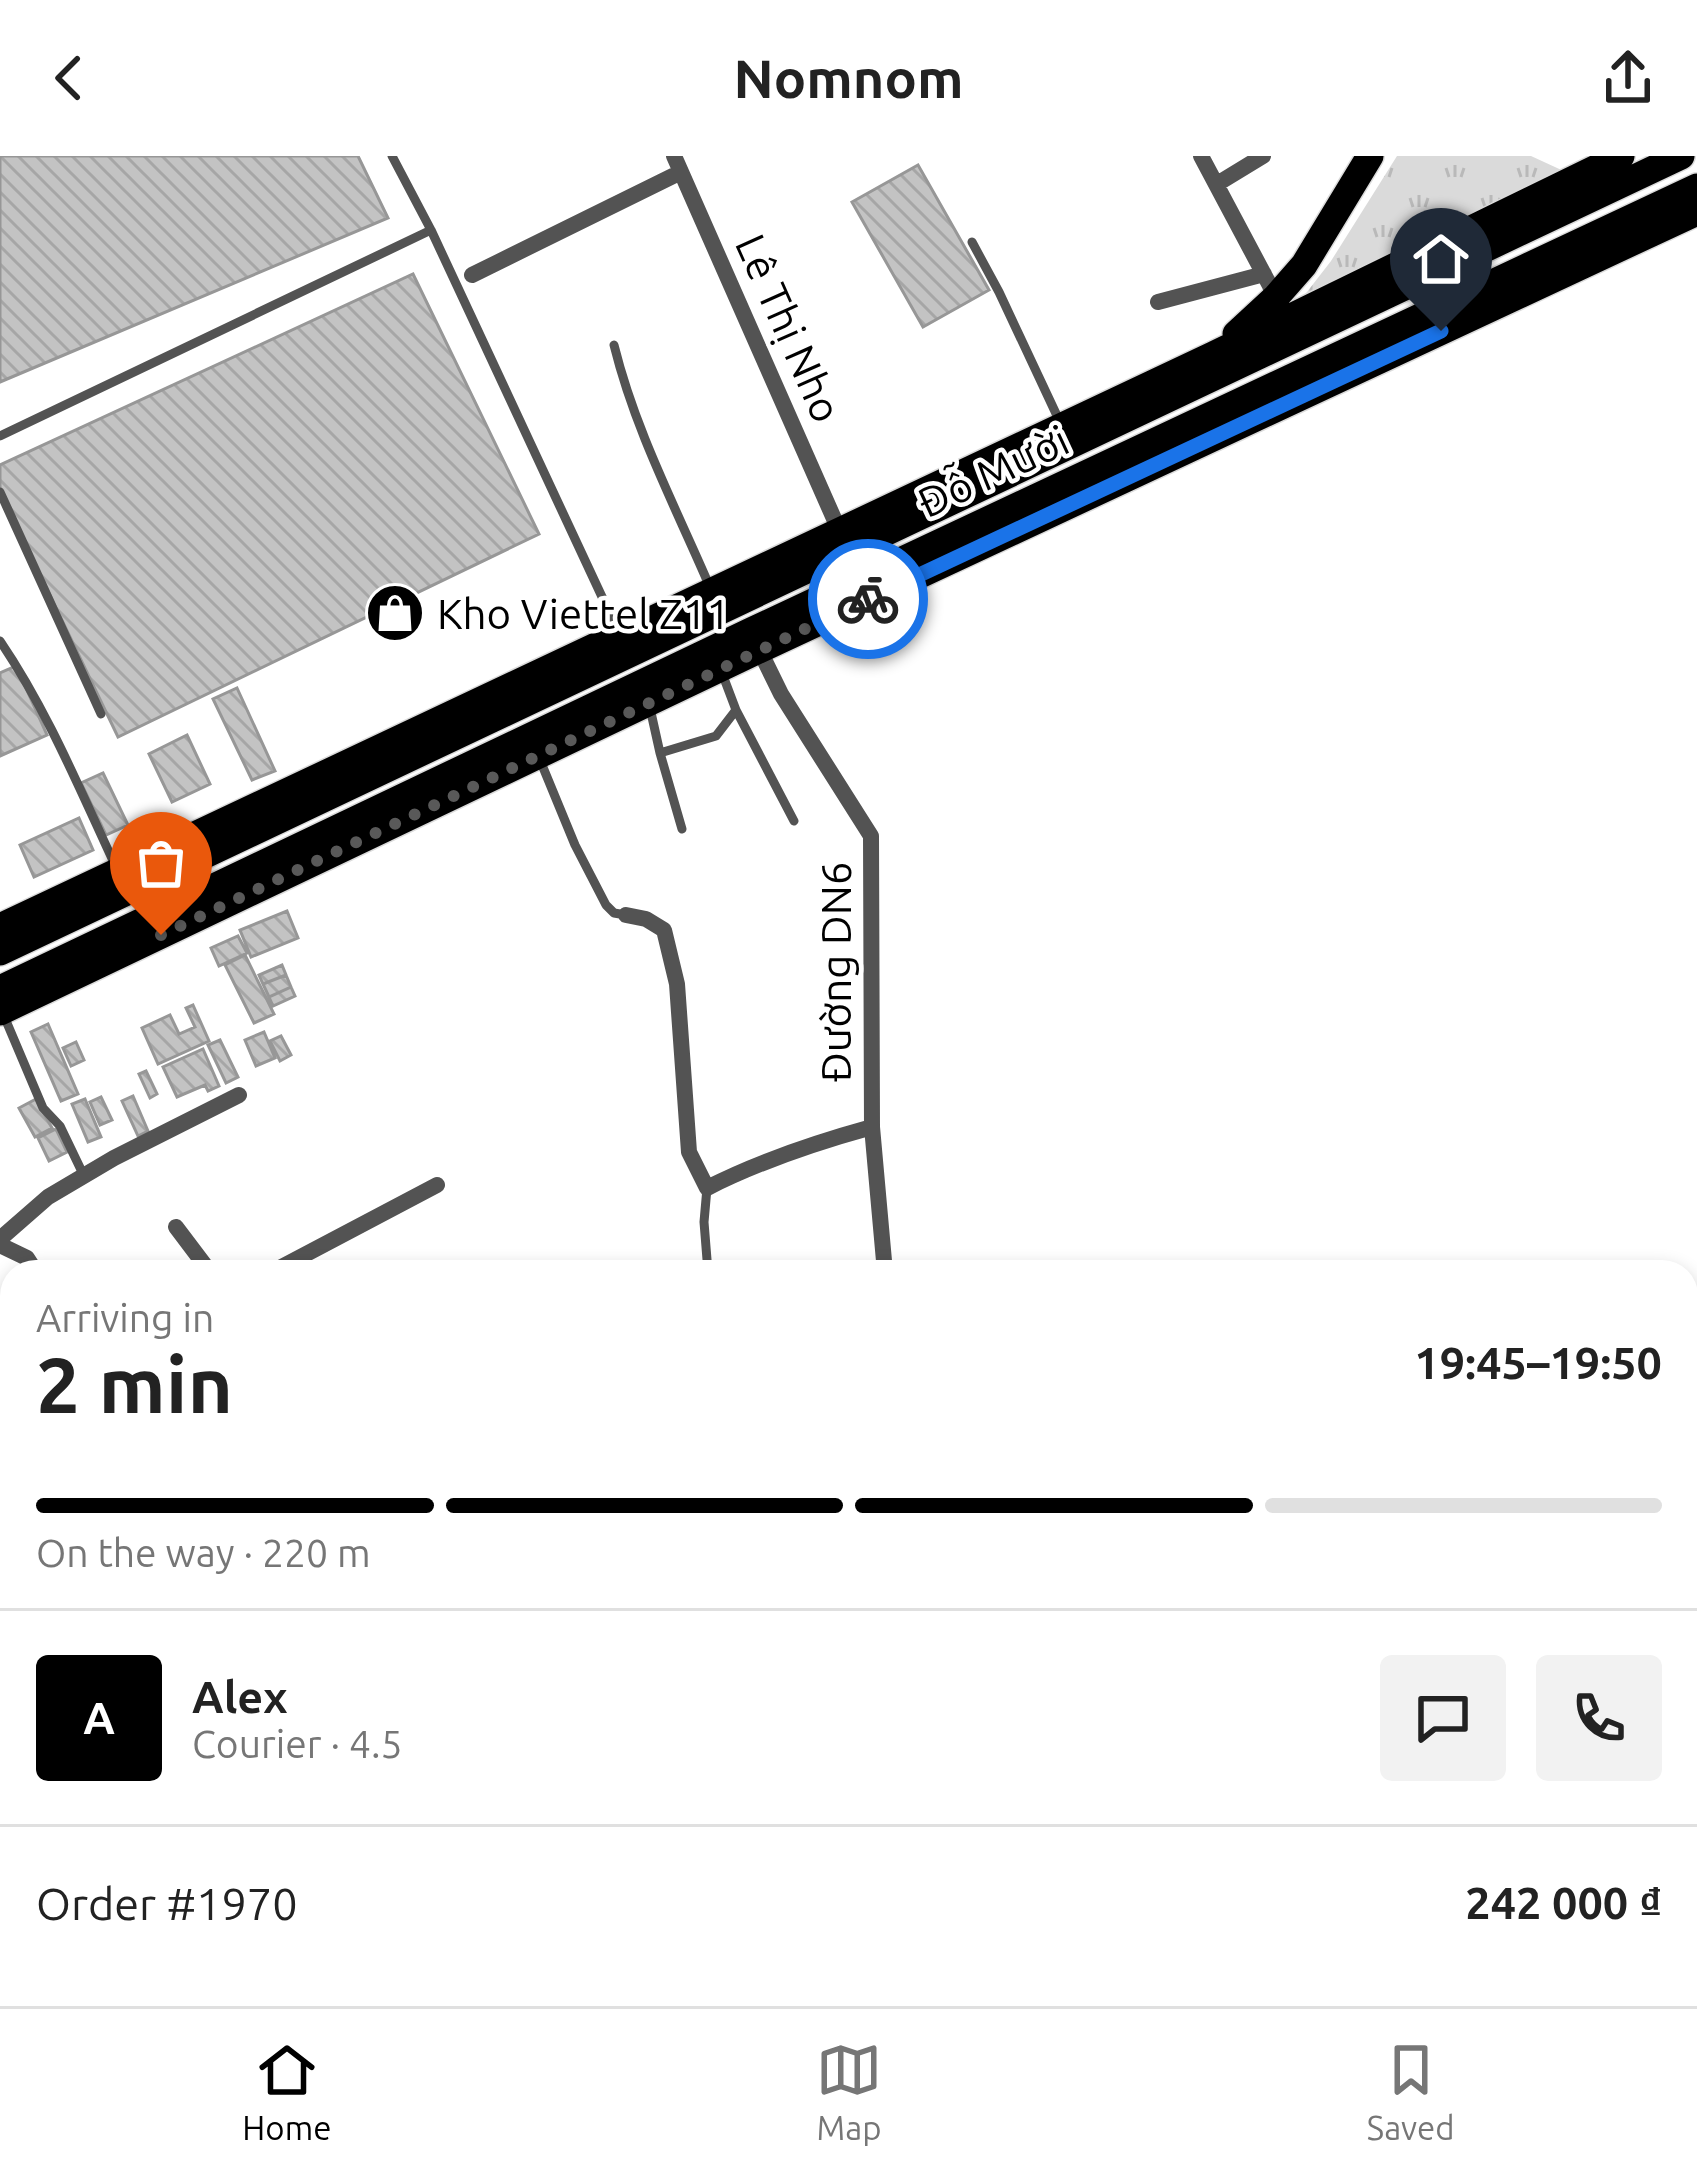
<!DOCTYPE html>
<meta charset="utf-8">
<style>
body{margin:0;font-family:Ubuntu,sans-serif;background:#f2f2f2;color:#222;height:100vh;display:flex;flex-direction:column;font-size:45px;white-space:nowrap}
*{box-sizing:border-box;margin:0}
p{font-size:39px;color:#767676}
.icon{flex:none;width:66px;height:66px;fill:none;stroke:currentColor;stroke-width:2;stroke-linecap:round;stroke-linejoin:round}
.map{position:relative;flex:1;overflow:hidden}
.drawer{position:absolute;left:0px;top:1104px;width:1698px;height:747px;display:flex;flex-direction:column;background:#fff;border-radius:36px 36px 0 0;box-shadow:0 6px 18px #0003}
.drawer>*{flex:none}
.pin{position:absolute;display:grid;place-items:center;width:102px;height:102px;color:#fff;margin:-123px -51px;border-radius:50% 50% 50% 0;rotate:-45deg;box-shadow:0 0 12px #0007}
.pin .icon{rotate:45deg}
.courier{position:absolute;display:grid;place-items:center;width:120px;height:120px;margin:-60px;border:9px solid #1a73e8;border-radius:50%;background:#fff;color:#222;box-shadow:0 3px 15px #0007}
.summary em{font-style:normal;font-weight:700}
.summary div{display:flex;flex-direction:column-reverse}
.summary{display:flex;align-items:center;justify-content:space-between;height:204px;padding:0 36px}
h1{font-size:78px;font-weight:700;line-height:90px}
.bar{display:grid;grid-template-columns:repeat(4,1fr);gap:18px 12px;align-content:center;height:144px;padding:0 36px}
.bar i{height:15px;border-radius:9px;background:#e0e0e0}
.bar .active{background:#000}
.bar p{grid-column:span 4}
.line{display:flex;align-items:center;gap:30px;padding:0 36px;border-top:3px solid #e0e0e0}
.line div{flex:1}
.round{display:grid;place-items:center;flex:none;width:126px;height:126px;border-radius:12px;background:#f2f2f2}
header{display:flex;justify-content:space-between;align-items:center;height:156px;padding:0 36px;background:#fff;font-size:54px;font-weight:700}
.dock{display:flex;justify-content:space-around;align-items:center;height:168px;border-top:3px solid #e0e0e0;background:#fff;font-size:33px;color:#767676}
.dock a{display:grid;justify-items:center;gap:6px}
.dock .active{color:#000}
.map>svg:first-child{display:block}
</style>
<header><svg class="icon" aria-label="back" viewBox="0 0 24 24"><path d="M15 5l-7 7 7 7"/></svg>Nomnom<svg class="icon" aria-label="share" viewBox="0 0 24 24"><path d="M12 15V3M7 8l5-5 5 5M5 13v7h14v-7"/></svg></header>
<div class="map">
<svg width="1697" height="1850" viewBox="0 0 1697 1850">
<defs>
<pattern id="grass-tufts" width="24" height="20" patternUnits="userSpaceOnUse" patternTransform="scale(3)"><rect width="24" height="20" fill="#dadada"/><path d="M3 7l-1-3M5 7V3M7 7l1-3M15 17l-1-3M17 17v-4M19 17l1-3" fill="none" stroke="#b9b9b9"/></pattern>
<pattern id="building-back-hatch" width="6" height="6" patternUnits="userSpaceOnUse" patternTransform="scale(3)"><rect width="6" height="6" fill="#c3c3c3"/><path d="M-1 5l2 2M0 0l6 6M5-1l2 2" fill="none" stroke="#a6a6a6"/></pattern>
</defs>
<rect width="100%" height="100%" fill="#fff"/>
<path fill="url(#grass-tufts)" d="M1397 0H1531L1568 17 1300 145 1331 105Z"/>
<path fill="url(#building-back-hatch)" stroke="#979797" stroke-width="3" d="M0 0H358L388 62 0 226Z
M918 9 989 134 923 171 852 46Z
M413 118 539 378 118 581 0 335V309Z
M16 510 47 579 0 600V517Z
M237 532 275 615 252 624 213 543Z
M187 579 210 628 172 646 149 598Z
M103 617 128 669 106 679 81 627Z
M79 662 93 694 34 721 20 689Z
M287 755 298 782 251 801 240 774Z
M238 780 247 797 219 810 211 792Z
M245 799 274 858 254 867 225 809Z
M282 809 286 819 263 828 259 819Z
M286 819 291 831 269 841 263 828Z
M291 831 295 840 273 850 269 841Z
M193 849 209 885 158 908 142 872 170 859 179 878 195 871 186 852Z
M48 868 78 938 61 945 31 876Z
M264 876 275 902 256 910 245 884Z
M281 880 291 899 280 905 270 885Z
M220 884 238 921 226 927 208 889Z
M76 886 84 904 71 910 63 892Z
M203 893 219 930 208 935 205 929 177 941 163 911Z
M146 915 157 938 150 942 139 918Z
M133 940 148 975 138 980 122 945Z
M101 941 112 964 100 969 90 946Z
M36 943 52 972 35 981 19 952Z
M85 943 101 981 88 986 72 948Z
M56 973 67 996 49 1005 38 982Z
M0 1157 12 1159V1346L0 1354Z
M5 1527 12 1538V1557L0 1539V1530Z
M0 1539 12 1557V1576L0 1557Z
M0 1557 12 1576 2 1582 0 1578Z
M12 1775V1791L1 1798 0 1783Z"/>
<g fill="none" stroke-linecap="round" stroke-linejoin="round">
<defs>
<path id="trunk" d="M1236 178 1276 141 1304 109 1370 0
M0 771 1213 199 1621 0
M0 796 1681 0
M0 833 751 475 1697 31
M0 856 759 494 1697 56"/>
</defs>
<use href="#trunk" stroke="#dbdbdb" stroke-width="30"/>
<path stroke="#535353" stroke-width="9" d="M392 0 431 74 617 473
M972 86 999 136 1059 264
M614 189C635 274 675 350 709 429
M0 280 431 74
M0 336 101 558
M0 485C47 554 80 634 115 709
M722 517 736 554 794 665
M650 552 660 597 716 580 736 554
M660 597 682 673
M540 604 575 689 606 749 614 757 626 759
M4 860 43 952 60 970 84 1020
M707 1032 704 1066 708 1116
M1686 1371 1697 1370
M167 1839 175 1850"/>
<path stroke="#535353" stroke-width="16" d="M674 0 839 374
M1201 0 1276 141
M1217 28 1263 0
M472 119 681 16
M1158 146 1264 118
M757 489 781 538 871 680 872 971 885 1116
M626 759 646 763 664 774 677 828 689 996 707 1032C760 1005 814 987 872 971
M176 1071 210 1116
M0 1083 48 1041 114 1002 239 939
M0 1089 27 1102 36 1116
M272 1116 437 1029
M0 1482 12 1475
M0 1664 12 1657
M1686 1814 1697 1817
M0 1838 12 1831
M352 1839 359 1850
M923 1839 942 1843
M1082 1839 1083 1850
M1236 1839 1288 1850
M411 1850 431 1839
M682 1850 701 1839"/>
<use href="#trunk" stroke="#000" stroke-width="27"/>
</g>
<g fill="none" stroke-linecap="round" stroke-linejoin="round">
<path stroke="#595959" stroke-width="12" stroke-dasharray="0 21.6" d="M161 779 868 443"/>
<path stroke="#1a73e8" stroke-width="15" d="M868 443 1441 175"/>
</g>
<defs>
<symbol id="shop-disc" viewBox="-11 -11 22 22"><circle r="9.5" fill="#000" stroke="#fff"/><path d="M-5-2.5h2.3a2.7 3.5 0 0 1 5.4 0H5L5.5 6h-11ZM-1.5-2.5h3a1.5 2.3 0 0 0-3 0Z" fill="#fff"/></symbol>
</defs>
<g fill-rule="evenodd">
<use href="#shop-disc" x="362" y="424" width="66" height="66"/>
</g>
<g text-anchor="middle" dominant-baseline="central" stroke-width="9" stroke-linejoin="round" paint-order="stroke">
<g font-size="42" fill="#000" stroke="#fff">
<text transform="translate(789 172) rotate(66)">Lê Thị Nho</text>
<text transform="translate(993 315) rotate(-25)">Đỗ Mười</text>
<text transform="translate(835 816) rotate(-90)">Đường DN6</text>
</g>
<g font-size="42" fill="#000" stroke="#fff" text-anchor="start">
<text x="437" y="457">Kho Viettel Z11</text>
</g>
</g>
</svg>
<div class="pin" style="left:161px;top:779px;background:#ea580c"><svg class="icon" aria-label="bag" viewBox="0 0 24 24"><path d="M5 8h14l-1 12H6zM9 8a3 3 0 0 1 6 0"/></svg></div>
<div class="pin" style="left:1441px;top:175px;background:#1f2937"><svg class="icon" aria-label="home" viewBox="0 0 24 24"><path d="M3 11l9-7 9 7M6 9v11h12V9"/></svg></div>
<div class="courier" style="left:868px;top:443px"><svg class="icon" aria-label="bike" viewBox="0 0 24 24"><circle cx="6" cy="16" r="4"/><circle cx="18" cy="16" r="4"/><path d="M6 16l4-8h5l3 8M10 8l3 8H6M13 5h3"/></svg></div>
<section class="drawer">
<div class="summary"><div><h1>2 min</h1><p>Arriving in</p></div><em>19:45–19:50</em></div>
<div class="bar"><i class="active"></i><i class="active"></i><i class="active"></i><i></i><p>On the way · 220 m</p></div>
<div class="line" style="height:216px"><b class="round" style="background:#000;color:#fff">A</b><div><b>Alex</b><p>Courier · 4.5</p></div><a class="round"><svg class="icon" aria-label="chat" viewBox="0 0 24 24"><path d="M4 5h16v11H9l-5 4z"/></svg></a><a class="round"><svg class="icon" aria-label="phone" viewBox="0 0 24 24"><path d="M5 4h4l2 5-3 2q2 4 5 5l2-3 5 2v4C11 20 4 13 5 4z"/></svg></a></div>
<div class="line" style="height:156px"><div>Order #1970</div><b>242 000 ₫</b></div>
</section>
</div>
<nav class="dock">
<a class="active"><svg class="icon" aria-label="home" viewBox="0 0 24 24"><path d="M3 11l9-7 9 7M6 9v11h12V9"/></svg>Home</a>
<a><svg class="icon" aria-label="map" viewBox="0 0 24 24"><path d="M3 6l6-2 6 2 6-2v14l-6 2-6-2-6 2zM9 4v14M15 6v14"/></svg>Map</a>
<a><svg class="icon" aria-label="saved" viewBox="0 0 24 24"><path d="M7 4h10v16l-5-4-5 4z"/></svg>Saved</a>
</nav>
